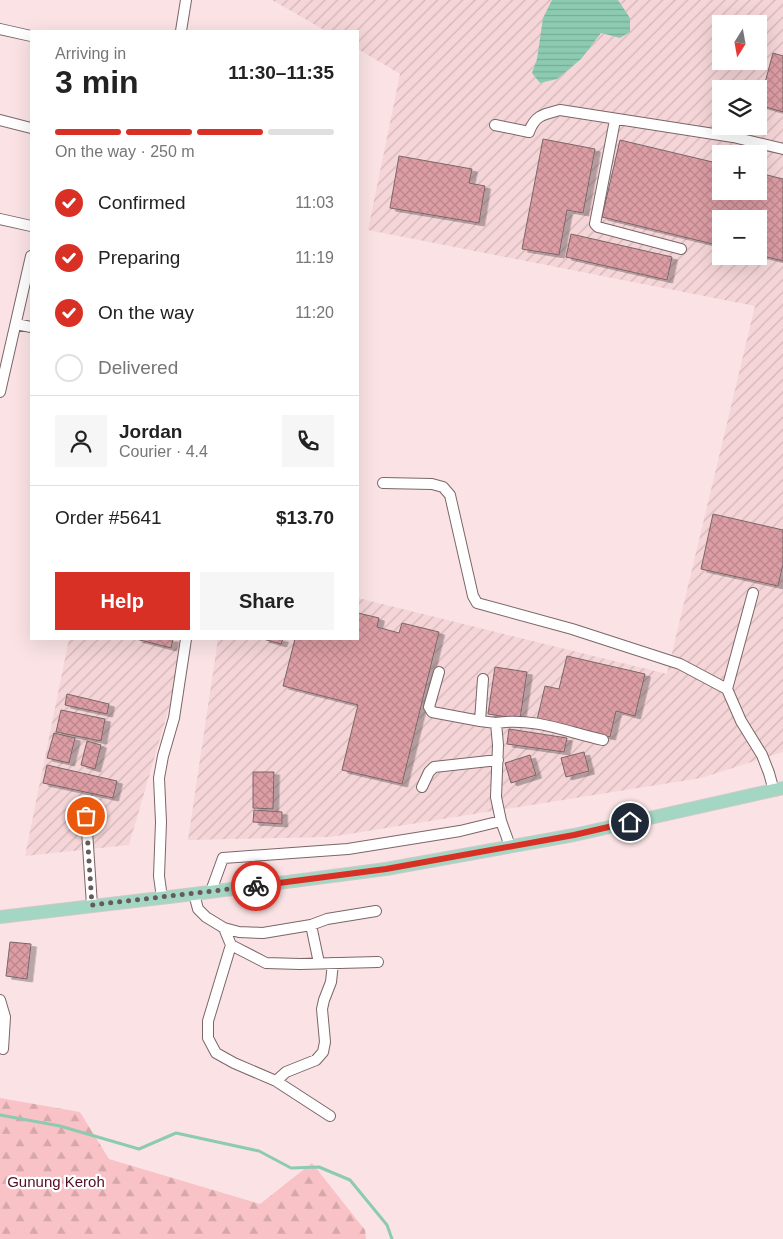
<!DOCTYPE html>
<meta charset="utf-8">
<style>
body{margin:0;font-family:Helvetica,sans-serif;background:#f6f6f6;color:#222;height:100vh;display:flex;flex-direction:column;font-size:19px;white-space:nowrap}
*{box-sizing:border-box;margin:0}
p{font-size:16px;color:#767676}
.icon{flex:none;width:28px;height:28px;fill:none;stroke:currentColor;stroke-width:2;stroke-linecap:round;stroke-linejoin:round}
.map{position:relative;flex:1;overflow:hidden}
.sheet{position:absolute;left:30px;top:30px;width:329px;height:610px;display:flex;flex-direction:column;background:#fff;border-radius:0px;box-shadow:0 5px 20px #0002}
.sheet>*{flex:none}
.needle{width:32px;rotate:191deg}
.buttons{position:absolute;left:712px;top:15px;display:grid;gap:10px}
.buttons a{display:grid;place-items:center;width:55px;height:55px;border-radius:0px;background:#fff;box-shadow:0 5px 20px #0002;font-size:25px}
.pin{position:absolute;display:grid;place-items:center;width:42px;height:42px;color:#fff;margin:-21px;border:2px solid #fff;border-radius:50%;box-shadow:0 1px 5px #0007}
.courier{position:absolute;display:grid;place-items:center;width:50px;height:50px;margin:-25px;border:4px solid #d93025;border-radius:50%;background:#fff;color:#222;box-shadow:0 1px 6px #0007}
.summary em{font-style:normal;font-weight:800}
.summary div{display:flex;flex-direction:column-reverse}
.summary{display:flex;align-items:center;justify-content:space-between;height:85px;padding:0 25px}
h1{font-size:32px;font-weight:800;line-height:38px}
.bar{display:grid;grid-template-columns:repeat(4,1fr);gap:8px 5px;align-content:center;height:60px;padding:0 25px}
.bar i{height:6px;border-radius:4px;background:#e0e0e0}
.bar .on{background:#d93025}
.bar p{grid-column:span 4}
.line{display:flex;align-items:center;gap:12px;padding:0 25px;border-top:1px solid #e0e0e0}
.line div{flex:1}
.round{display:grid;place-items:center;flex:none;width:52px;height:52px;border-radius:0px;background:#f6f6f6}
ol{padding:0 25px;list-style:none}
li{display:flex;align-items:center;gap:15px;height:55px}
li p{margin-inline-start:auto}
li .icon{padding:5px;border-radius:50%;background:#d93025;color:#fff;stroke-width:4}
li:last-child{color:#767676}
li i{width:28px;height:28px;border:2px solid #e0e0e0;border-radius:50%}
.primary-button{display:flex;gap:10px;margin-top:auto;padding:10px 25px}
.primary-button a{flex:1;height:58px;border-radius:0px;background:#d93025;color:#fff;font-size:20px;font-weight:800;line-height:58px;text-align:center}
.primary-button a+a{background:#f6f6f6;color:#222}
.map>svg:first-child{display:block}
</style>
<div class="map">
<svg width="783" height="1239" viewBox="0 0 783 1239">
<defs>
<pattern id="industrial-furrows" width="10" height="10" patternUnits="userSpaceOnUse" patternTransform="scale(1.25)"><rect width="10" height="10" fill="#f5d5d8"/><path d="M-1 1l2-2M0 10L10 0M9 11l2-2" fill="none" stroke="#d1b6b8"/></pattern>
<pattern id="forest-firs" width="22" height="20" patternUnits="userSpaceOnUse" patternTransform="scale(1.25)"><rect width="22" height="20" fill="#f9c2c7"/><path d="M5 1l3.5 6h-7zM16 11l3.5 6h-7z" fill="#d5a6aa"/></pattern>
<pattern id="water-rules" width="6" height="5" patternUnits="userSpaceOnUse" patternTransform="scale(1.25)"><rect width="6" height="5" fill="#8ccbb1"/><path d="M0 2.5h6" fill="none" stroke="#78ad97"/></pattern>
<pattern id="building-cross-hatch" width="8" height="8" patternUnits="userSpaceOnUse" patternTransform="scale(1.25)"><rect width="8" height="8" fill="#dc9da4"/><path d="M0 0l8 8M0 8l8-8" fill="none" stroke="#bc868c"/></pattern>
<filter id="shadow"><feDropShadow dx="5.5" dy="3" stdDeviation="0" flood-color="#0004"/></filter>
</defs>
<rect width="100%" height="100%" fill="#fbe3e5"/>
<path fill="url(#industrial-furrows)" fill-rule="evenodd" d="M272 0H783V752L701 778 330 837 188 840 218 639H358V598L667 674 755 306 368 230 400 74 358 49V31H326ZM721 24H759V61H721ZM721 89H759V126H721ZM721 154H759V191H721ZM721 219H759V256H721Z
M69 639H189L129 845 25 856Z"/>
<path fill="url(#forest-firs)" d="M0 1098 80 1112 109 1159 260 1204 312 1163 365 1230 366 1239H0Z"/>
<path fill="url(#water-rules)" d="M552 0H618L630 18V32L620 38 601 33 581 59 557 79 540 83 532 73 537 59 543 18Z"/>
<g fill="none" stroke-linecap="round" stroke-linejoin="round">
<path stroke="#8ccbb1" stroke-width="3" d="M0 1115 60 1126 139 1149 176 1133 259 1151 291 1168 319 1167 350 1180 387 1225 392 1239"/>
</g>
<path fill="url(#building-cross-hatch)" stroke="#7a6668" filter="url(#shadow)" d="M773 53 783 56V112L759 105Z
M543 139 595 149 583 213 567 210 559 255 522 249Z
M620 140 721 164V191H759V173L783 179V261L759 255V219H721V246L602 217Z
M399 156 472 169 469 183 485 186 479 223 390 208Z
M571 234 672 257 667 280 566 257Z
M713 514 783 530V564L778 586 701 569Z
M358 613 379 618 377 627 399 633 402 623 439 632 402 784 342 770 358 705 283 686 295 639H358Z
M136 639H173L171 648Z
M263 639H283L281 644Z
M567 656 645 674 635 716 616 711 610 737 537 720 545 686 559 689Z
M495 667 527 672 520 719 488 714Z
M67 694 109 704 107 714 65 705Z
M61 710 105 719 101 741 56 732Z
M509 729 567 738 564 752 507 744Z
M54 733 75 738 69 763 47 758Z
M87 741 101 745 95 769 81 765Z
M584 752 589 771 566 777 561 758Z
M530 755 536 775 511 783 505 763Z
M47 765 117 781 113 798 43 783Z
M253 772H274L273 809 253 808Z
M254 810 282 812V824L253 822Z
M10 942 31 944 27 979 6 976Z"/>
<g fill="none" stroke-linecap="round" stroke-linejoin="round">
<defs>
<path id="minor" d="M0 29 31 36
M181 31 186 0
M0 120 31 128
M615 120 595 224 598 227 681 249
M495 125 529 132C535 115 544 114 560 110L733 137 783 149
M0 219 31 226
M16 324 31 327
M0 392 31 256
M383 483 432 484 443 487 450 495 473 596 477 603 572 629 680 664 727 689
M753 593 727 689 741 721 762 755 769 773 774 791
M439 672 429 707 432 712 480 721
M483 679 480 721 496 723 498 745 496 797 501 821 510 846
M496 723C534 717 567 732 603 740
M422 787 429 772 434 767 498 760
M86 816 92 905
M211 891 223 858 348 849 460 831 501 821
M194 894 198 909 206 917 224 928 239 932 263 933 311 925 327 919 376 911
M162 898 159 876 161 822 159 778 163 756 174 718 186 639
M311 925 319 963
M224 928 231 945 266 963 300 964 378 962
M231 945 208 1021V1038L216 1053 234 1063 276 1081 330 1116
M0 1000 5 1017 3 1049
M276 1081 286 1072 316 1060 323 1052 325 1042 322 1009 324 1000 331 982 333 963"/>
<path id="major" d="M0 917 194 894 386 869 574 835 783 788"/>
</defs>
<use href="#minor" stroke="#7b6668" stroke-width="12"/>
<use href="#major" stroke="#cccacb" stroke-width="14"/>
<use href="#minor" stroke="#fff" stroke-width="10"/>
<use href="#major" stroke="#a3d6c3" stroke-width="12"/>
</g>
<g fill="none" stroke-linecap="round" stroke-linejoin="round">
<path stroke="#675a5b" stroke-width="5" stroke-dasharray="0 9" d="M86 816 92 905 256 886"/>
<path stroke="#d93025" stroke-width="6" d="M256 886 386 869 574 835 630 822"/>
</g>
<g text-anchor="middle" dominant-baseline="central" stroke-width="4.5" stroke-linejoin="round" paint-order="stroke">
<g font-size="15" fill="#560d1f" stroke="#fff">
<text x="56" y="1181">Gunung Keroh</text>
</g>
</g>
</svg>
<div class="buttons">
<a><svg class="needle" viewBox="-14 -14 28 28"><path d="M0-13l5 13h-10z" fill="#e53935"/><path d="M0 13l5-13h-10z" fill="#767676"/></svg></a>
<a><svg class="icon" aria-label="layers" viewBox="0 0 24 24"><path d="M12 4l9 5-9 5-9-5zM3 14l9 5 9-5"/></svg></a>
<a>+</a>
<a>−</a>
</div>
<div class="pin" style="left:86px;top:816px;background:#ea580c"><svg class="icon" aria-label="bag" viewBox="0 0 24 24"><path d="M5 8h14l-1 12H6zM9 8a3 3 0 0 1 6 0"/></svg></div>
<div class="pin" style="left:630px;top:822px;background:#1f2937"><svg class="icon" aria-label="home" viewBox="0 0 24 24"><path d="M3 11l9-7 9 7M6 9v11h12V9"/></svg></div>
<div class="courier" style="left:256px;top:886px"><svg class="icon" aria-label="bike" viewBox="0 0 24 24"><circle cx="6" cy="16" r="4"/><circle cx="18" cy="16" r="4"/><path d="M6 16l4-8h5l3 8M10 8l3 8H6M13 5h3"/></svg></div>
<section class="sheet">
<div class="summary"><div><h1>3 min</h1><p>Arriving in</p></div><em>11:30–11:35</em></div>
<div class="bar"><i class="on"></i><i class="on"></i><i class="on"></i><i></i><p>On the way · 250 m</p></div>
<ol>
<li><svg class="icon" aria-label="check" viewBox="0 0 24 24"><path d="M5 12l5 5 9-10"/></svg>Confirmed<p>11:03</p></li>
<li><svg class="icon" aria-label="check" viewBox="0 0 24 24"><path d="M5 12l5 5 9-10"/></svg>Preparing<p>11:19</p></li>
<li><svg class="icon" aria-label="check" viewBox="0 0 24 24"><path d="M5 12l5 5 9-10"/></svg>On the way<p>11:20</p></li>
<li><i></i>Delivered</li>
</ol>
<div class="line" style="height:90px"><a class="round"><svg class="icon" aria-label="person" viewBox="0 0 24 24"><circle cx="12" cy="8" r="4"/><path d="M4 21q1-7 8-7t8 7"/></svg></a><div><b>Jordan</b><p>Courier · 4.4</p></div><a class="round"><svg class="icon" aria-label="phone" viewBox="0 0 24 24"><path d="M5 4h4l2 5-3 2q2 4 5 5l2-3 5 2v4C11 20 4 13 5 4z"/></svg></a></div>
<div class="line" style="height:65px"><div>Order #5641</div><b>$13.70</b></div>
<div class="primary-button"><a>Help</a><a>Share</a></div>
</section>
</div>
